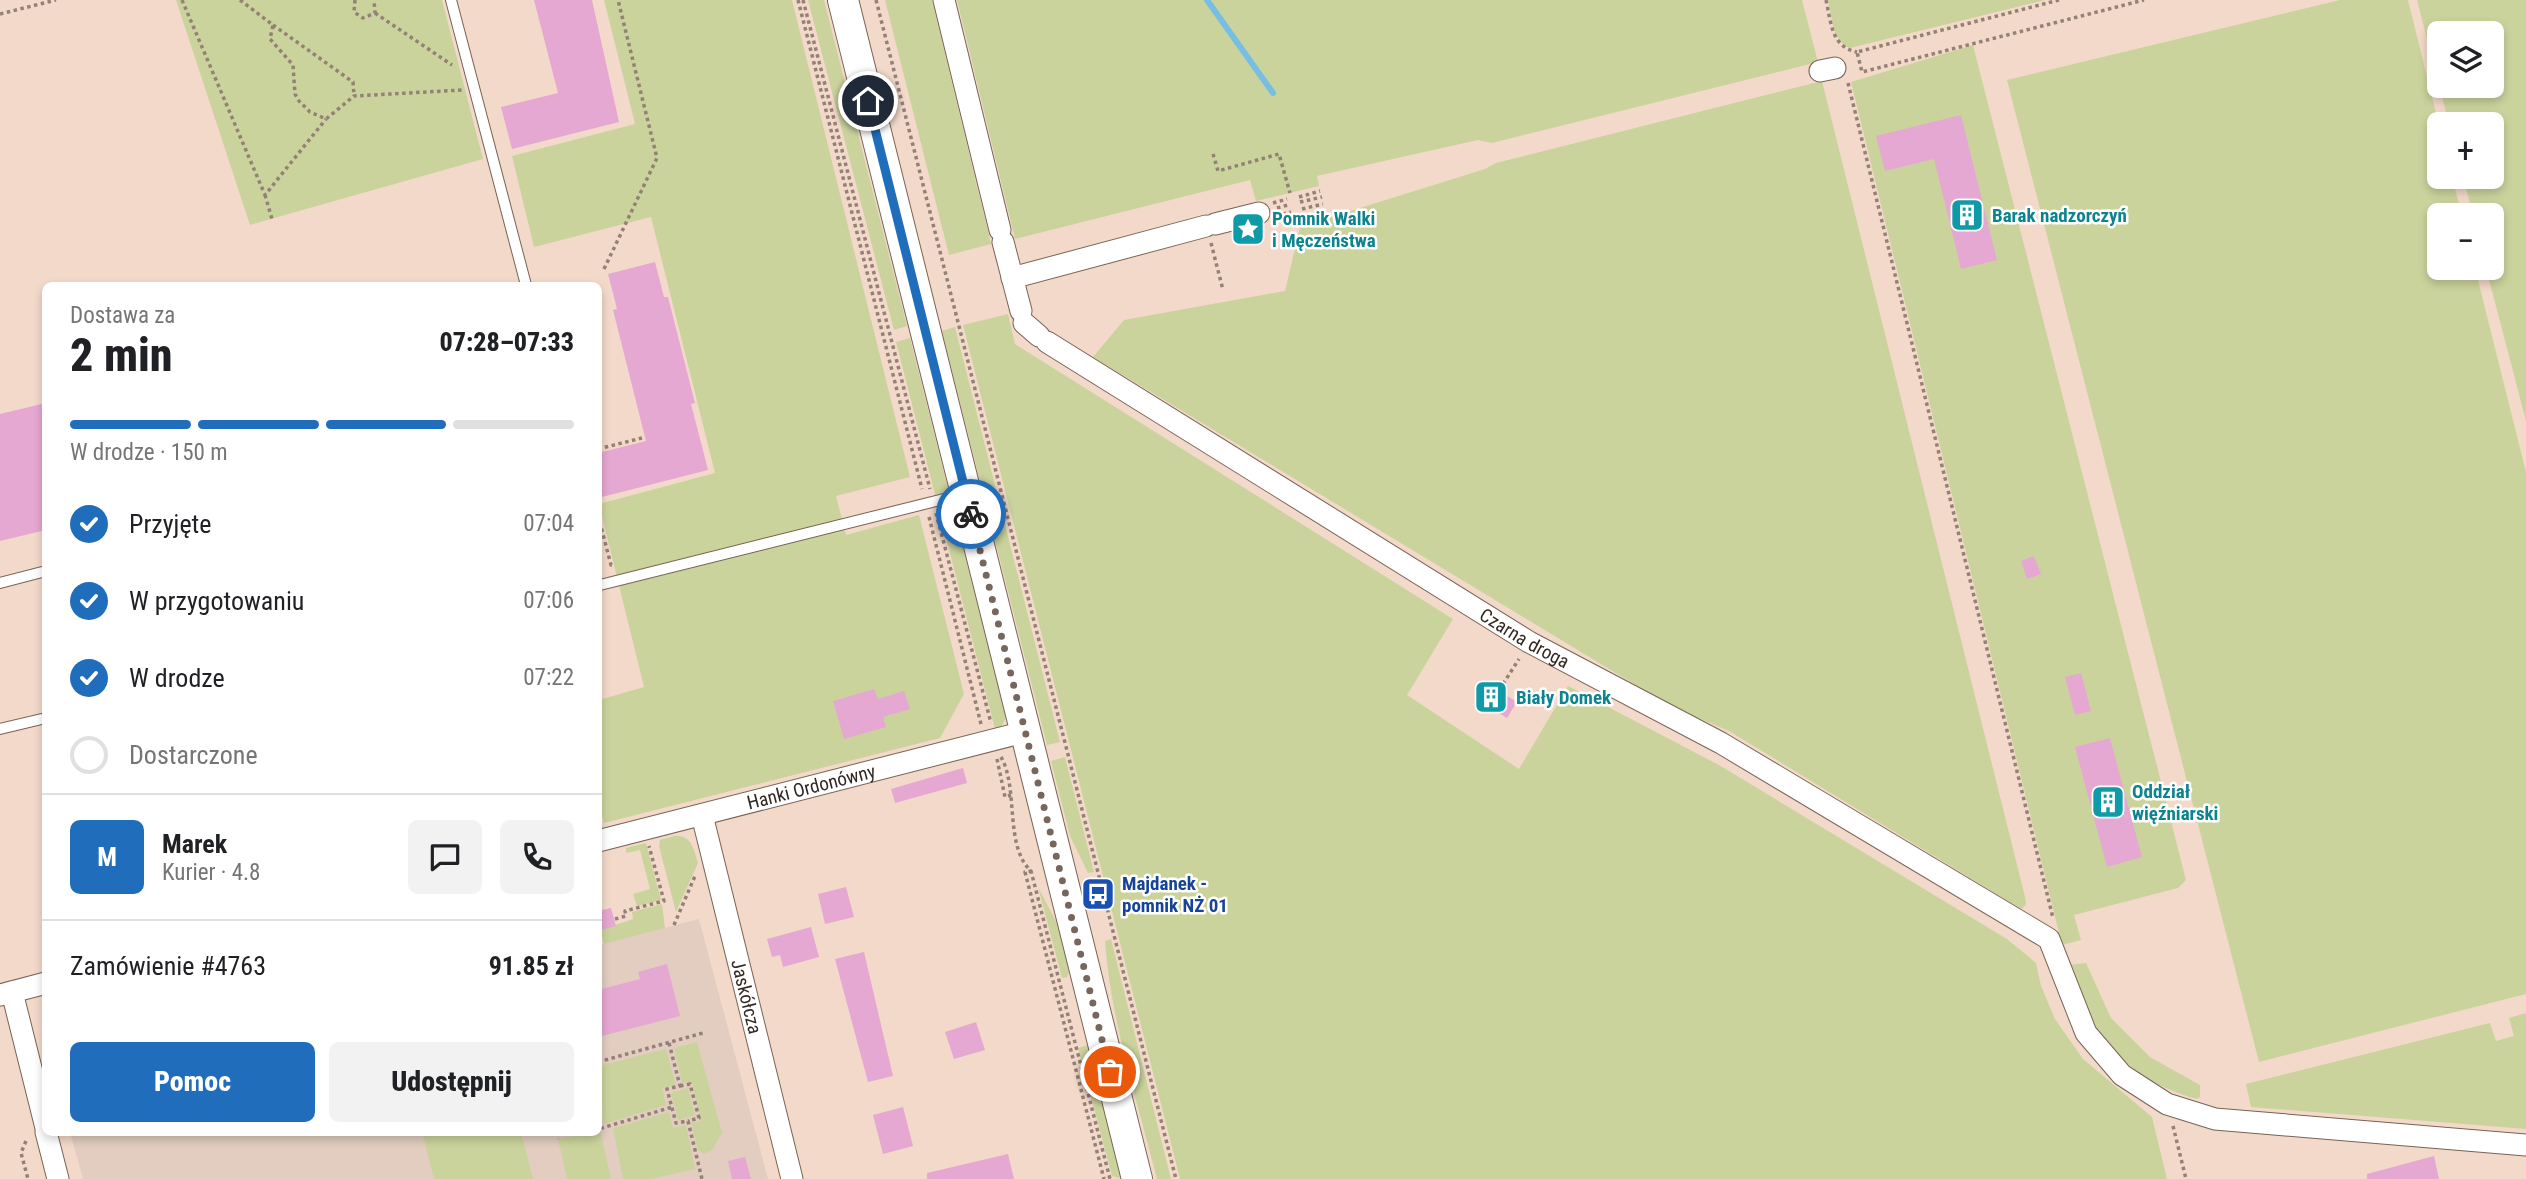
<!DOCTYPE html>
<html lang="pl">
<meta charset="utf-8">
<style>
body{margin:0;font-family:"Roboto Condensed",sans-serif;background:#f2f2f2;color:#202124;height:100vh;display:flex;flex-direction:column;font-size:26px;white-space:nowrap}
*{box-sizing:border-box;margin:0}
p{font-size:23px;color:#757577}
.icon{flex:none;width:38px;height:38px;fill:none;stroke:currentColor;stroke-width:2;stroke-linecap:round;stroke-linejoin:round}
.map{position:relative;flex:1;overflow:hidden}
.side{position:absolute;left:42px;top:282px;width:560px;height:854px;display:flex;flex-direction:column;background:#fff;border-radius:10px;box-shadow:0 4px 10px #0003}
.side>*{flex:none}
.tools{position:absolute;left:2427px;top:21px;display:grid;gap:14px}
.tools a{display:grid;place-items:center;width:77px;height:77px;border-radius:10px;background:#fff;box-shadow:0 4px 10px #0003;font-size:35px}
.pin{position:absolute;display:grid;place-items:center;width:60px;height:60px;color:#fff;margin:-30px;border:4px solid #fff;border-radius:50%;box-shadow:0 2px 7px #0007}
.courier{position:absolute;display:grid;place-items:center;width:70px;height:70px;margin:-35px;border:5px solid #206dbc;border-radius:50%;background:#fff;color:#222;box-shadow:0 2px 9px #0007}
.summary em{font-style:normal;font-weight:800}
.summary div{display:flex;flex-direction:column-reverse}
.summary{display:flex;align-items:center;justify-content:space-between;height:119px;padding:0 28px}
h1{font-size:46px;font-weight:800;line-height:52px}
.bar{display:grid;grid-template-columns:repeat(4,1fr);gap:10px 7px;align-content:center;height:84px;padding:0 28px}
.bar i{height:9px;border-radius:5px;background:#e0e0e0}
.bar .active{background:#206dbc}
.bar p{grid-column:span 4}
.line{display:flex;align-items:center;gap:18px;padding:0 28px;border-top:2px solid #e0e0e0}
.line div{flex:1}
.round{display:grid;place-items:center;flex:none;width:74px;height:74px;border-radius:10px;background:#f2f2f2}
ol{padding:0 28px;list-style:none}
li{display:flex;align-items:center;gap:21px;height:77px}
li p{margin-inline-start:auto}
li .icon{padding:7px;border-radius:50%;background:#206dbc;color:#fff;stroke-width:4}
li:last-child{color:#757577}
li i{width:38px;height:38px;border:4px solid #e0e0e0;border-radius:50%}
.primary-button{display:flex;gap:14px;margin-top:auto;padding:14px 28px}
.primary-button a{flex:1;height:80px;border-radius:10px;background:#206dbc;color:#fff;font-size:28px;font-weight:800;line-height:80px;text-align:center}
.primary-button a+a{background:#f2f2f2;color:#202124}
.map>svg:first-child{display:block}
</style>
<div class="map">
<svg width="2526" height="1179" viewBox="0 0 2526 1179">
<rect width="100%" height="100%" fill="#f3d9c9"/>
<path fill="#e2cdc0" d="M699 919 768 1179H83L70 1132H598L599 945Z"/>
<path fill="#cbd39d" fill-rule="evenodd" d="M176 0H442L483 159 250 225Z
M604 0H792L910 477 836 496 846 535 919 515 964 694 940 738 604 823 598 801 599 700 644 687 599 504 715 473 651 217 534 247 512 156 635 124Z
M808 0H824L907 326 894 330Z
M885 0H932L991 244 949 255Z
M957 0H1802L1818 62 1492 143 1478 140 1317 176 1319 186 1256 201 1250 180 1015 239Z
M1828 0H2045L1850 48C1832 41 1832 17 1828 0Z
M2340 0H2408L2439 125 2440 177H2452L2462 215H2440V268H2475L2526 472V994L2259 1062 2007 80Z
M2417 0H2526V421L2486 268H2492V215H2473L2463 177H2492V124H2449ZM2440 33H2492V86H2440Z
M1973 45 2186 880 2178 888 2074 915 2081 940 2062 945 1851 82Z
M1822 81 2025 897 2026 905 2021 909 1729 731 1672 707 1093 357 1124 320 1285 291 1303 215 1325 209 1328 218 1485 169 1496 163Z
M1008 314 1015 344 1453 619 1407 695 1519 769 1568 686 1719 765 2007 939 2036 963 2041 986 2055 1019 2083 1059 2152 1117 2167 1179H1180L963 325Z
M955 327 1060 742 1047 745 942 331Z
M910 338 1006 718 1001 727 995 729 896 342Z
M1065 757 1094 872 1088 873 1070 836 1051 761Z
M674 836C691 834 694 849 698 863L676 912 659 846 660 840Z
M646 843 661 900 637 906 633 894 650 889 640 850 626 853V848Z
M1038 887 1059 927 1069 972 1067 977 1062 978Z
M662 904 665 928 604 944 600 930 633 919 632 912Z
M1111 939 1171 1179H1157C1137 1100 1111 1022 1105 941Z
M2086 963 2111 1018 2150 1057 2200 1085V1097L2197 1099C2157 1089 2119 1064 2096 1029 2084 1011 2077 985 2068 965Z
M2526 1013V1129L2251 1107 2246 1084 2490 1023 2496 1041 2514 1036 2509 1018Z
M697 1042 722 1133 712 1150 704 1154 698 1150 691 1123 701 1121 692 1082 682 1083 674 1048Z
M1088 1045 1122 1179 1112 1176 1078 1048Z
M666 1049 676 1085 662 1088 666 1105 604 1124 599 1104V1066Z
M688 1088 695 1115 678 1120 671 1093Z
M669 1112 673 1128 686 1125 695 1169 651 1179H623L613 1128Z
M600 1129 611 1179H567L558 1139 598 1132Z
M422 1132H521L533 1179H434Z"/>
<g fill="none" stroke-linecap="round" stroke-linejoin="round">
<path stroke="#77bee3" stroke-width="6" d="M1207 0 1273 93"/>
</g>
<path fill="#e5a8d2" d="M534 0H592L619 122 512 149 501 107 558 93Z
M1961 115 1997 260 1961 269 1934 159 1885 171 1876 136Z
M655 262 664 297H668L695 403 691 404 708 470 598 498V453L646 441 613 310 617 309 608 274Z
M46 403V530L0 541V414Z
M2034 556 2041 574 2027 579 2021 561Z
M2081 673 2091 711 2075 715 2065 677Z
M1494 688 1517 702 1507 718 1484 704Z
M874 689 878 699 904 691 910 709 883 717 886 727 844 739 833 701Z
M2110 738 2142 857 2107 867 2075 747Z
M963 768 967 783 895 803 891 789Z
M846 887 854 917 825 924 818 894Z
M611 908 616 926 598 931V911Z
M811 927 819 957 783 967 780 955 772 957 767 939Z
M864 952 893 1076 868 1082 835 959Z
M667 964 680 1016 598 1037V990L640 979 638 972Z
M976 1022 985 1050 954 1059 945 1032Z
M903 1107 913 1146 883 1154 873 1115Z
M1008 1154 1014 1179H927V1173Z
M2434 1156 2439 1179H2367V1174Z
M745 1157 751 1179H732L728 1161Z"/>
<g fill="none" stroke-linecap="round" stroke-linejoin="round">
<defs>
<path id="lane" d="M451 0 526 285
M0 583 46 571
M600 585 964 494
M0 729 46 718"/>
<g id="street">
<path d="M944 0 1000 230"/>
<path d="M1820 71 1835 68"/>
<path d="M1215 224 1259 213"/>
<path d="M1003 242 1021 311"/>
<path d="M1012 278 1206 226"/>
<path d="M1024 323 1039 336"/>
<path id="s1" d="M1047 342 1529 642 1721 743 2049 939 2086 1033 2122 1075 2167 1104 2215 1119 2526 1145"/>
<path id="s2" d="M702 815 792 1179"/>
<path id="s3" d="M598 841 1024 732"/>
<path d="M12 992 46 1128"/>
<path d="M0 995 46 983"/>
<path d="M46 1132 58 1179"/>
</g>
<path id="secondary" d="M843 0 1137 1179"/>
</defs>
<use href="#lane" stroke="#796355" stroke-width="12"/>
<use href="#street" stroke="#796355" stroke-width="23"/>
<use href="#secondary" stroke="#796355" stroke-width="32"/>
<path stroke="#938176" stroke-width="3.5" stroke-dasharray="3.5 3.5" stroke-linecap="butt" d="M182 0 265 195 326 119
M240 0 273 25 270 39 293 65 295 94 299 101 310 112 326 119 354 96 462 90
M355 0 354 12 363 18 375 13 374 0
M798 0 922 489
M803 0 930 489
M876 0 1176 1179
M1826 0C1831 22 1831 47 1857 52
M2059 0 1857 52 1862 72 2144 0
M375 13 452 65
M0 14 56 0
M273 25 353 82 354 96
M1848 83 2053 918
M1213 154 1218 171 1279 154 1290 193
M265 195 272 219
M1299 197 1320 191
M1300 202 1322 197
M1273 203 1287 199
M1277 208 1288 205
M1302 209 1323 204
M1276 216 1291 212
M1211 243 1223 290
M604 269 657 158 618 0
M598 449 642 438
M936 513 991 723
M598 515 611 565H614
M929 517 981 724
M1503 684 1519 659
M1001 757C1019 788 1004 846 1031 871L1110 1179
M997 759 1005 797 1011 795
M1032 871 1025 872 1104 1179
M615 919 626 916 625 911 664 901 649 846
M674 925 695 876
M669 1043 680 1086 667 1089 676 1123 688 1121 702 1179
M598 1062 703 1033
M680 1086 690 1084 699 1118 688 1121
M598 1113 602 1128 672 1107
M2173 1126 2186 1179
M556 1132 558 1139
M26 1141 21 1153 28 1179"/>
<use href="#lane" stroke="#fff" stroke-width="10"/>
<use href="#street" stroke="#fff" stroke-width="21"/>
<use href="#secondary" stroke="#fff" stroke-width="30"/>
</g>
<g fill="none" stroke-linecap="round" stroke-linejoin="round">
<path stroke="#76665c" stroke-width="7" stroke-dasharray="0 12.6" d="M971 514 1110 1072"/>
<path stroke="#206dbc" stroke-width="9" d="M868 101 971 514"/>
</g>
<defs>
<symbol id="building-square" viewBox="-11 -11 22 22"><rect x="-9" y="-9" width="18" height="18" rx="4" fill="#0f9aa8" stroke="#fff"/><path d="M-4-6H4V6H1V3H-1V6H-4ZM-2.5-4.3h1.7v1.8h-1.7ZM.8-4.3h1.7v1.8H.8ZM-2.5-1h1.7V.8h-1.7ZM.8-1h1.7V.8H.8Z" fill="#fff"/></symbol>
<symbol id="sight-square" viewBox="-11 -11 22 22"><rect x="-9" y="-9" width="18" height="18" rx="4" fill="#0f9aa8" stroke="#fff"/><path d="M0-6L1.8-2.2L6-1.7L2.9 1.2L3.7 5.4L0 3.3L-3.7 5.4L-2.9 1.2L-6-1.7L-1.8-2.2Z" fill="#fff"/></symbol>
<symbol id="bus-square" viewBox="-11 -11 22 22"><rect x="-9" y="-9" width="18" height="18" rx="4" fill="#1a4fb4" stroke="#fff"/><path d="M-5-6H5V4H4V6H2V4H-2V6H-4V4H-5ZM-3.5-4V0h7V-4ZM-3.5 1.2v1.5H-2V1.2ZM2 1.2v1.5H3.5V1.2Z" fill="#fff"/></symbol>
</defs>
<g fill-rule="evenodd">
<use href="#building-square" x="1948" y="196" width="38" height="38"/>
<use href="#sight-square" x="1229" y="210" width="38" height="38"/>
<use href="#building-square" x="1472" y="678" width="38" height="38"/>
<use href="#building-square" x="2089" y="783" width="38" height="38"/>
<use href="#bus-square" x="1079" y="875" width="38" height="38"/>
</g>
<g text-anchor="middle" dominant-baseline="central" stroke-width="5" stroke-linejoin="round" paint-order="stroke">
<g font-size="19" font-weight="bold" fill="#0d838f" stroke="#fff" text-anchor="start">
<text x="1992" y="215">Barak nadzorczyń</text>
<text x="1272" y="218">Pomnik Walki<tspan x="1272" dy="22">i Męczeństwa</tspan></text>
<text x="1516" y="697">Biały Domek</text>
<text x="2132" y="791">Oddział<tspan x="2132" dy="22">więźniarski</tspan></text>
</g>
<g font-size="19" fill="#322822" stroke="#fff">
<text stroke="none"><textPath href="#s1" startOffset="562">Czarna droga</textPath></text>
<text stroke="none"><textPath href="#s3" startOffset="220">Hanki Ordonówny</textPath></text>
<text stroke="none"><textPath href="#s2" startOffset="187">Jaskółcza</textPath></text>
</g>
<g font-size="19" font-weight="bold" fill="#164399" stroke="#fff" text-anchor="start">
<text x="1122" y="883">Majdanek -<tspan x="1122" dy="22">pomnik NŻ 01</tspan></text>
</g>
</g>
</svg>
<div class="tools">
<a><svg class="icon" aria-label="layers" viewBox="0 0 24 24"><path d="M12 4l9 5-9 5-9-5zM3 14l9 5 9-5"/></svg></a>
<a>+</a>
<a>−</a>
</div>
<div class="pin" style="left:1110px;top:1072px;background:#ea580c"><svg class="icon" aria-label="bag" viewBox="0 0 24 24"><path d="M5 8h14l-1 12H6zM9 8a3 3 0 0 1 6 0"/></svg></div>
<div class="pin" style="left:868px;top:101px;background:#1f2937"><svg class="icon" aria-label="home" viewBox="0 0 24 24"><path d="M3 11l9-7 9 7M6 9v11h12V9"/></svg></div>
<div class="courier" style="left:971px;top:514px"><svg class="icon" aria-label="bike" viewBox="0 0 24 24"><circle cx="6" cy="16" r="4"/><circle cx="18" cy="16" r="4"/><path d="M6 16l4-8h5l3 8M10 8l3 8H6M13 5h3"/></svg></div>
<section class="side">
<div class="summary"><div><h1>2 min</h1><p>Dostawa za</p></div><em>07:28–07:33</em></div>
<div class="bar"><i class="active"></i><i class="active"></i><i class="active"></i><i></i><p>W drodze · 150 m</p></div>
<ol>
<li><svg class="icon" aria-label="check" viewBox="0 0 24 24"><path d="M5 12l5 5 9-10"/></svg>Przyjęte<p>07:04</p></li>
<li><svg class="icon" aria-label="check" viewBox="0 0 24 24"><path d="M5 12l5 5 9-10"/></svg>W przygotowaniu<p>07:06</p></li>
<li><svg class="icon" aria-label="check" viewBox="0 0 24 24"><path d="M5 12l5 5 9-10"/></svg>W drodze<p>07:22</p></li>
<li><i></i>Dostarczone</li>
</ol>
<div class="line" style="height:126px"><b class="round" style="background:#206dbc;color:#fff">M</b><div><b>Marek</b><p>Kurier · 4.8</p></div><a class="round"><svg class="icon" aria-label="chat" viewBox="0 0 24 24"><path d="M4 5h16v11H9l-5 4z"/></svg></a><a class="round"><svg class="icon" aria-label="phone" viewBox="0 0 24 24"><path d="M5 4h4l2 5-3 2q2 4 5 5l2-3 5 2v4C11 20 4 13 5 4z"/></svg></a></div>
<div class="line" style="height:91px"><div>Zamówienie #4763</div><b>91.85 zł</b></div>
<div class="primary-button"><a>Pomoc</a><a>Udostępnij</a></div>
</section>
</div>
